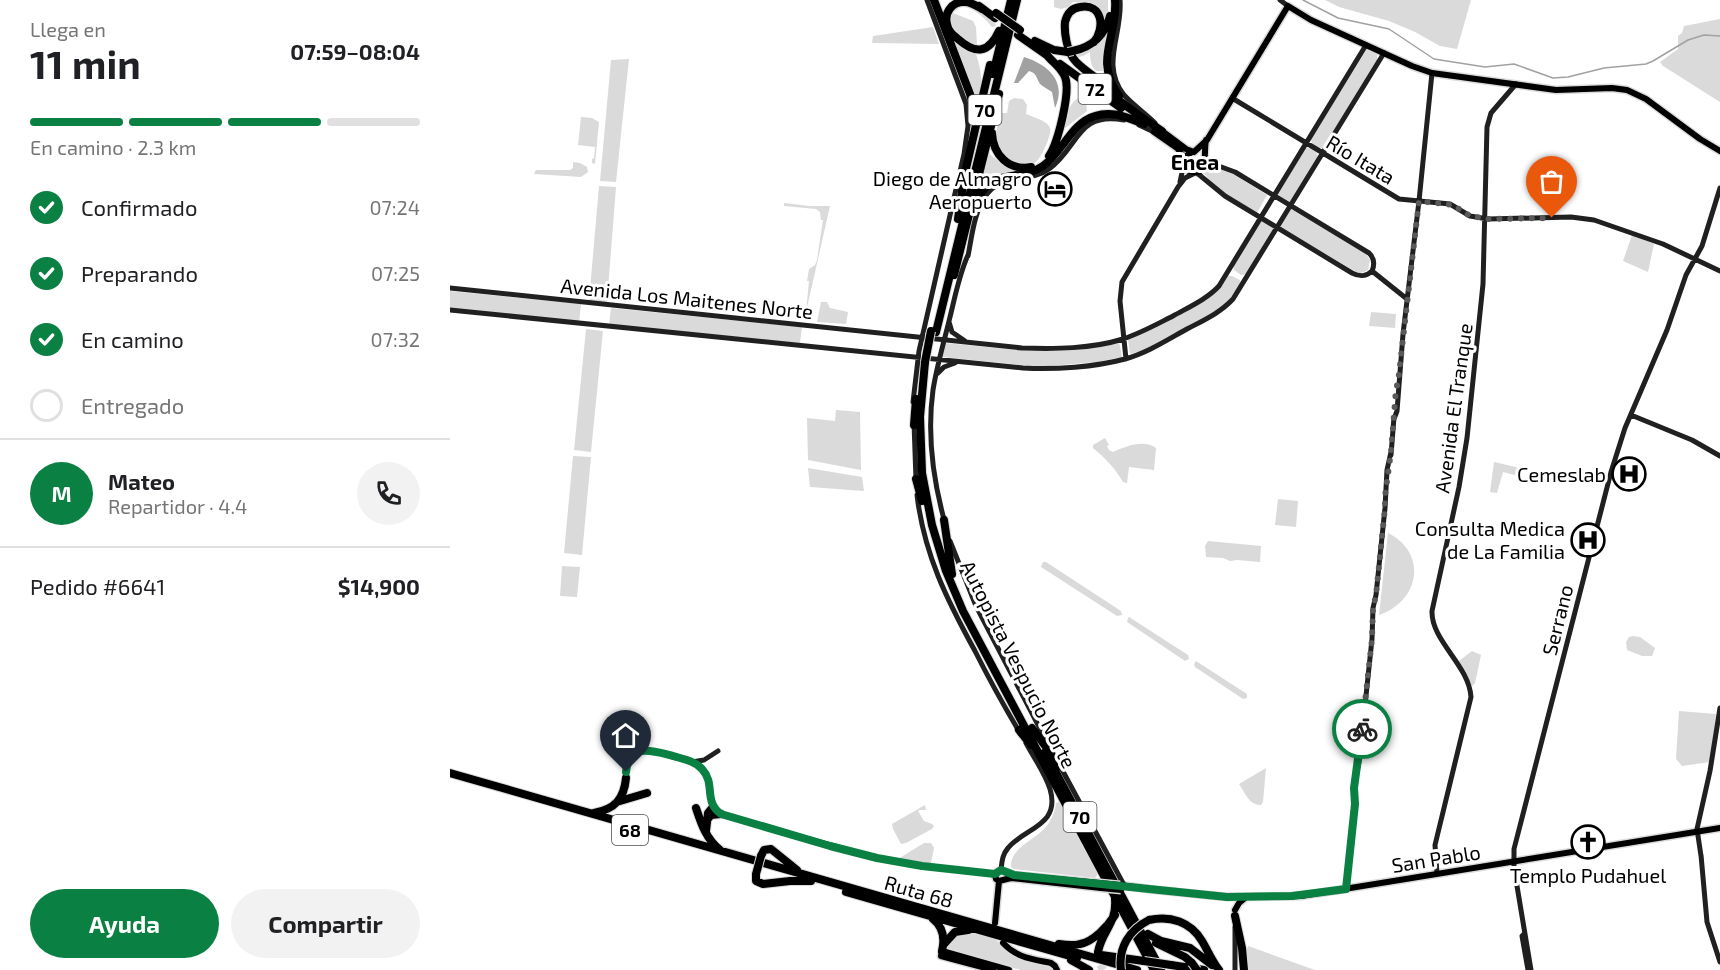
<!DOCTYPE html>
<html lang="es">
<meta charset="utf-8">
<style>
body{margin:0;font-family:"Exo 2",sans-serif;background:#f2f2f2;color:#202124;height:100vh;display:flex;flex-direction:column;font-size:22px;white-space:nowrap}
*{box-sizing:border-box;margin:0}
p{font-size:20px;color:#757577}
.icon{flex:none;width:33px;height:33px;fill:none;stroke:currentColor;stroke-width:2;stroke-linecap:round;stroke-linejoin:round}
.map{position:relative;flex:1;overflow:hidden}
.panel{display:flex;flex-direction:column;background:#fff;width:450px}
.panel>*{flex:none}
.pin{position:absolute;display:grid;place-items:center;width:51px;height:51px;color:#fff;margin:-62px -26px;border-radius:50% 50% 50% 0;rotate:-45deg;box-shadow:0 0 6px #0007}
.pin .icon{rotate:45deg}
.courier{position:absolute;display:grid;place-items:center;width:60px;height:60px;margin:-30px;border:4px solid #0b8043;border-radius:50%;background:#fff;color:#222;box-shadow:0 2px 8px #0007}
.overview em{font-style:normal;font-weight:700}
.overview div{display:flex;flex-direction:column-reverse}
.overview{display:flex;align-items:center;justify-content:space-between;height:102px;padding:0 30px}
h1{font-size:39px;font-weight:700;line-height:45px}
.bar{display:grid;grid-template-columns:repeat(4,1fr);gap:9px 6px;align-content:center;height:72px;padding:0 30px}
.bar i{height:8px;border-radius:4px;background:#e0e0e0}
.bar .current{background:#0b8043}
.bar p{grid-column:span 4}
.line{display:flex;align-items:center;gap:15px;padding:0 30px;border-top:2px solid #e0e0e0}
.line div{flex:1}
.round{display:grid;place-items:center;flex:none;width:63px;height:63px;border-radius:32px;background:#f2f2f2}
ol{padding:0 30px;list-style:none}
li{display:flex;align-items:center;gap:18px;height:66px}
li p{margin-inline-start:auto}
li .icon{padding:6px;border-radius:50%;background:#0b8043;color:#fff;stroke-width:4}
li:last-child{color:#757577}
li i{width:33px;height:33px;border:3px solid #e0e0e0;border-radius:50%}
.action{display:flex;gap:12px;margin-top:auto;padding:12px 30px}
.action a{flex:1;height:69px;border-radius:36px;background:#0b8043;color:#fff;font-size:24px;font-weight:700;line-height:69px;text-align:center}
.action a+a{background:#f2f2f2;color:#202124}
main{display:flex;flex:1;min-height:0}
.map>svg:first-child{display:block}
</style>
<main>
<section class="panel">
<div class="overview"><div><h1>11 min</h1><p>Llega en</p></div><em>07:59–08:04</em></div>
<div class="bar"><i class="current"></i><i class="current"></i><i class="current"></i><i></i><p>En camino · 2.3 km</p></div>
<ol>
<li><svg class="icon" aria-label="check" viewBox="0 0 24 24"><path d="M5 12l5 5 9-10"/></svg>Confirmado<p>07:24</p></li>
<li><svg class="icon" aria-label="check" viewBox="0 0 24 24"><path d="M5 12l5 5 9-10"/></svg>Preparando<p>07:25</p></li>
<li><svg class="icon" aria-label="check" viewBox="0 0 24 24"><path d="M5 12l5 5 9-10"/></svg>En camino<p>07:32</p></li>
<li><i></i>Entregado</li>
</ol>
<div class="line" style="height:108px"><b class="round" style="background:#0b8043;color:#fff">M</b><div><b>Mateo</b><p>Repartidor · 4.4</p></div><a class="round"><svg class="icon" aria-label="phone" viewBox="0 0 24 24"><path d="M5 4h4l2 5-3 2q2 4 5 5l2-3 5 2v4C11 20 4 13 5 4z"/></svg></a></div>
<div class="line" style="height:78px"><div>Pedido #6641</div><b>$14,900</b></div>
<div class="action"><a>Ayuda</a><a>Compartir</a></div>
</section>
<div class="map">
<svg width="1270" height="970" viewBox="0 0 1270 970">
<rect width="100%" height="100%" fill="#fff"/>
<path fill="#dadada" d="M604 0H658V15L653 26 651 17 629 4 633 2H623L618 7 611 9 604 7Z
M875 0H1021L1007 49 990 46 965 32 939 21 889 7Z
M510 4 526 8 545 23 546 26 542 27C537 20 522 6 512 7 508 8 505 11 503 13L523 21 526 27 527 46 539 42 545 32 539 44 525 48 505 34 499 24 500 13Z
M1270 19V102L1213 66 1210 62 1228 49V36L1232 33 1234 26Z
M660 25 658 83 653 71H646C641 67 640 59 640 52L633 56 625 58 624 56Z
M483 27 489 44 422 43 423 36Z
M500 34 517 47 541 48 536 52 526 54C533 76 533 87 526 109Z
M917 49 927 54V60L874 148H869L862 143 861 139Z
M179 59 166 182 150 181 161 60Z
M564 98 573 99 577 105 576 114C583 117 598 121 600 128 602 135 590 162 583 164 569 169 554 161 548 148 543 140 548 120 552 113H557L559 101Z
M628 98 636 102 637 111 614 129C617 118 617 105 628 98Z
M131 117 142 118 149 122 145 164 142 163V159L144 158 145 147 128 145Z
M856 148H860L867 153 868 158 842 201 839 202 828 195V193Z
M538 152C545 161 558 165 569 170L548 176 528 192Z
M123 162 130 163 137 167 138 172 131 177 84 174 86 170H120L123 168Z
M760 165 783 174 817 195 807 213C789 201 766 191 754 173Z
M149 186 166 187 157 302 139 301Z
M334 203 360 206H380L356 312 359 281H357L359 269 365 265 367 260 373 220H371L370 212 366 209 334 206Z
M841 209 916 254 920 260 918 270 911 273H908L830 227Z
M813 221 823 228 824 230 798 274 791 275 784 270 783 266 811 222Z
M1182 235 1204 244 1198 272 1173 261Z
M778 276H782L790 280 791 283 778 301 766 311 695 350 680 354 678 339 772 286Z
M0 291 131 304 129 323 0 309Z
M371 302H377L380 308 398 312 396 324 367 322Z
M161 308 352 327 350 343 159 325Z
M921 312 946 314 945 328 919 326Z
M136 329 153 331 141 452 124 450Z
M669 342 672 357 647 362 589 367 492 357 495 343 579 351Z
M386 410 410 412 411 470 358 460 357 418 385 421Z
M655 438 659 445 657 446 659 450 663 452C676 446 694 439 706 448L704 470 679 467 677 483 673 482C665 468 655 458 643 448V445Z
M123 456 141 457 132 555 114 553Z
M1044 462 1070 468 1068 476 1053 472 1047 493 1040 492Z
M358 468 412 477 414 491 360 487Z
M828 499 848 501 846 527 825 525Z
M938 533C978 553 970 601 929 615Z
M758 541 811 546 810 562 787 560 780 561 773 558 756 557 755 546Z
M593 562H596L671 611 672 615 667 616 591 567Z
M112 566 130 567 127 597 110 596Z
M679 617 738 655 739 659 735 661 677 622 678 618Z
M1183 636 1190 637 1205 648 1202 656H1192L1177 650 1176 642 1179 637Z
M1022 651 1031 655 1025 683 1022 686 1009 661Z
M746 661 797 694V698L793 699 745 667 744 664Z
M1229 711 1266 714 1260 762 1232 766 1226 759Z
M816 768 813 802 811 805C799 805 795 793 789 784Z
M609 802 648 874 645 878 564 869 561 867C560 848 583 841 594 829 601 822 605 812 606 803Z
M475 805 476 810H469L468 811 474 821 482 824 484 826 482 829 456 843 451 844 443 829 442 824Z
M474 843H481L484 848 481 863 478 864 448 859Z
M519 932 546 939C560 962 579 958 601 966L603 970H571L499 950 497 948 500 937Z
M798 946 865 970H796L794 959Z"/>
<path fill="#a1a1a1" d="M574 57C599 65 617 82 605 108L602 92C598 89 593 87 590 84 586 78 587 73 579 71L568 83H564Z"/>
<g fill="none" stroke-linecap="round" stroke-linejoin="round">
<path stroke="#a1a1a1" stroke-width="1.5" d="M853 0 888 18 939 29 984 59 1035 67 1064 64 1103 78 1118 77 1154 68 1196 64 1203 61 1238 40 1254 35 1270 36"/>
<path stroke="#d9d9d9" stroke-width="8" stroke-dasharray="8 4" stroke-linecap="butt" d="M648 953 649 963 653 970"/>
<defs>
<path id="primary" d="M712 131 736 149 744 152
M704 132 727 148 735 158
M742 152 736 156 735 165 739 171C760 178 753 153 756 140
M744 152 757 140 838 6 861 20 962 66 982 73 1106 90 1162 88 1177 90 1196 99 1250 139 1270 151
M650 883 564 875 551 870 547 872 545 875 546 879 549 881 561 878 651 888
M670 885 706 890 777 897 851 896 1270 828
M785 910 789 903 795 898
M545 923 549 881
M553 943C567 958 582 959 601 963L605 966 607 970
M543 970 491 956 492 951 559 970"/>
<path id="highway" d="M484 0 520 94 523 106 524 120
M665 0C668 37 643 59 669 96
M529 6 545 18
M532 9C527 6 521 2 515 2 502 1 494 13 497 24 498 31 503 35 508 39 526 55 539 53 549 31
M568 35 598 56
M585 41 604 50 618 52
M644 42C655 28 653 3 630 7 622 8 617 14 615 22 614 33 617 49 623 58 629 67 639 72 647 79 656 86 662 95 671 102 684 112 698 122 712 131
M623 51C642 47 655 35 660 16
M596 54C602 62 611 67 615 77 621 91 608 143 599 156
M610 64 671 108
M543 74 561 0
M542 133C543 155 559 171 581 167
M527 201C543 166 568 183 593 166 613 152 621 123 645 116 663 110 678 118 694 124
M508 219 514 177 540 65
M504 275 549 94
M486 332 567 0
M475 362 470 417 472 473 482 525 496 571 513 611 548 677 704 970
M464 425 466 399
M466 479 472 501
M494 520 502 574
M582 728 610 766
M569 730 581 745
M595 752 711 970
M0 773 687 970
M170 801 197 793
M246 808C251 823 256 839 270 850
M144 813C165 809 174 799 176 778
M257 820 261 815 271 814
M256 831 258 813 263 807
M311 856 314 850 321 849 347 870
M306 874V881L313 884 340 881H361
M396 892 627 958
M785 916 792 948 794 970
M483 919C493 927 495 939 492 951
M699 920C720 915 741 922 752 941 758 951 762 961 769 970
M698 934 711 941 740 948 762 965
M706 943 735 957 742 963
M494 944 505 932 518 930
M609 944C616 945 623 946 630 944 643 942 658 926 665 915
M648 952C652 930 667 924 665 899
M651 955 694 961
M621 960 639 970
M721 965 754 970"/>
</defs>
<use href="#primary" stroke="#dbdbdb" stroke-width="9"/>
<use href="#highway" stroke="#dbdbdb" stroke-width="10"/>
<path stroke="#202020" stroke-width="5" d="M670 0C673 33 650 65 674 95 683 105 695 113 705 123
M830 0 838 6
M782 98 949 199 1000 204 1020 216 1038 219 1121 217 1144 220 1213 244 1270 271
M689 125 704 132
M755 161 785 172 919 253C924 258 925 264 922 271
M747 173 775 196 902 273C910 277 916 277 922 271
M730 182 734 163
M518 256C522 236 524 211 537 194 552 174 580 183 599 169 629 147 627 111 674 120
M922 271 957 299
M0 288 572 348C605 349 641 349 673 339 691 333 707 324 723 316 739 307 757 299 769 286L916 45
M0 310 573 368C605 370 645 367 675 359 697 353 717 340 737 329 754 320 770 313 783 299L934 53
M499 322 502 332 515 341
M676 359 670 301 672 282 728 187 735 178 745 173
M488 373 494 367 505 363
M463 402 469 351 514 154 518 126 516 104 477 0
M1181 415 1242 440 1270 456
M944 419 947 411 953 334 969 201 982 73
M464 423 466 480
M941 455 944 417
M467 495C474 554 497 600 525 651 539 679 554 706 570 733
M495 523C483 480 477 434 483 390 487 365 494 342 500 317 505 297 509 275 518 255
M500 541 526 606 599 746
M242 762 254 760 268 751
M609 764 674 885
M176 778C176 767 178 755 190 751 199 748 209 753 217 755 227 758 239 759 248 765 269 779 250 803 274 815L427 858 472 866 545 874
M905 804V782L909 762 922 639 923 608 926 595 935 508 937 470 941 452
M1251 855 1257 922 1270 962
M1251 856 1247 829 1260 771 1270 708
M551 870C552 862 552 855 558 848 574 828 611 826 600 789 595 773 584 758 576 743
M987 874 985 845 1021 697C1019 665 981 641 982 611L1009 487 1017 438 1033 284 1037 127 1041 113 1066 84
M896 889 906 803
M785 927V970
M1074 934 1072 936 1078 970
M1081 970 1064 868V849L1161 472 1175 428 1217 330 1236 275 1252 246 1270 188"/>
<use href="#primary" stroke="#000" stroke-width="6"/>
<use href="#highway" stroke="#000" stroke-width="8"/>
<defs>
<path id="primary-bridge" d="M650 883 670 885
M651 888 671 890"/>
<path id="highway-bridge" d="M546 13 570 30
M618 52 623 51
M475 362 481 331
M306 874 311 856
M694 961 721 965
M742 963 747 970
M671 970C668 948 679 930 699 920"/>
</defs>
<use href="#primary-bridge" stroke="#dbdbdb" stroke-width="9" stroke-linecap="butt"/>
<use href="#highway-bridge" stroke="#dbdbdb" stroke-width="10" stroke-linecap="butt"/>
<use href="#primary-bridge" stroke="#000" stroke-width="6"/>
<use href="#highway-bridge" stroke="#000" stroke-width="8"/>
</g>
<g fill="none" stroke-linecap="round" stroke-linejoin="round">
<path stroke="#595959" stroke-width="6" stroke-dasharray="0 10.8" d="M912 729 922 639 923 608 926 595 935 508V496L941 452 946 389 948 382 969 201 1003 205 1020 216 1038 219 1102 218"/>
<path stroke="#0b8043" stroke-width="8" d="M176 772C179 742 203 751 223 756 233 759 245 761 252 769 266 784 253 801 271 814L380 846 427 858 472 866 545 874 551 870 564 875 777 897 842 896 896 889 905 804 904 788 912 729"/>
</g>
<defs>
<symbol id="hotel-ring" viewBox="-11 -11 22 22"><circle r="9.5" fill="#fff" stroke="#000" stroke-width="1.5"/><path d="M-6-4.5h1.5V1H6V5H4.5V3h-9V5H-6ZM-4 0a1.8 1.8 0 1 1 3.6 0ZM.5 0V-2.5h3Q6-2.5 6 0Z" fill="#000"/></symbol>
<symbol id="hospital-ring" viewBox="-11 -11 22 22"><circle r="9.5" fill="#fff" stroke="#000" stroke-width="1.5"/><path d="M-5-5h3v3.5h4V-5h3V5h-3V1.5h-4V5h-3Z" fill="#000"/></symbol>
<symbol id="church-ring" viewBox="-11 -11 22 22"><circle r="9.5" fill="#fff" stroke="#000" stroke-width="1.5"/><path d="M-1.2-6h2.4v3.5h3.3v2.4h-3.3V6h-2.4V-.1h-3.3v-2.4h3.3Z" fill="#000"/></symbol>
</defs>
<g fill-rule="evenodd">
<use href="#hotel-ring" x="586" y="170" width="38" height="38"/>
<use href="#hospital-ring" x="1160" y="455" width="38" height="38"/>
<use href="#hospital-ring" x="1119" y="521" width="38" height="38"/>
<use href="#church-ring" x="1119" y="823" width="38" height="38"/>
</g>
<g text-anchor="middle" dominant-baseline="central" stroke-width="6" stroke-linejoin="round" paint-order="stroke">
<g fill="#fff" stroke="#4c4c4c" stroke-width="1.5">
<rect x="628.5" y="74" width="33" height="30" rx="4.5"/>
<rect x="518.5" y="95" width="33" height="30" rx="4.5"/>
<rect x="613.5" y="802" width="33" height="30" rx="4.5"/>
<rect x="162" y="815" width="36" height="30" rx="4.5"/>
</g>
<g font-size="18" font-weight="bold" fill="#000">
<text x="645" y="89">72</text>
<text x="535" y="110">70</text>
<text x="630" y="817">70</text>
<text x="180" y="830">68</text>
</g>
<g font-size="20" fill="#000" stroke="#fff">
<text transform="translate(911 159) rotate(31)">Río Itata</text>
<text transform="translate(237 298) rotate(6)">Avenida Los Maitenes Norte</text>
<text transform="translate(1003 408) rotate(-82)">Avenida El Tranque</text>
<text transform="translate(1107 620) rotate(-76)">Serrano</text>
<text transform="translate(569 664) rotate(63)">Autopista Vespucio Norte</text>
<text transform="translate(986 858) rotate(-9)">San Pablo</text>
<text transform="translate(469 891) rotate(16)">Ruta 68</text>
</g>
<g font-size="20" fill="#000" stroke="#fff" text-anchor="end">
<text x="582" y="178">Diego de Almagro<tspan x="582" dy="23">Aeropuerto</tspan></text>
<text x="1156" y="474">Cemeslab</text>
<text x="1115" y="528">Consulta Medica<tspan x="1115" dy="23">de La Familia</tspan></text>
<text x="1138" y="875" text-anchor="middle">Templo Pudahuel</text>
</g>
<g font-size="21" font-weight="bold" fill="#000" stroke="#fff">
<text x="745" y="161">Enea</text>
</g>
</g>
</svg>
<div class="pin" style="left:1102px;top:218px;background:#ea580c"><svg class="icon" aria-label="bag" viewBox="0 0 24 24"><path d="M5 8h14l-1 12H6zM9 8a3 3 0 0 1 6 0"/></svg></div>
<div class="pin" style="left:176px;top:772px;background:#1f2937"><svg class="icon" aria-label="home" viewBox="0 0 24 24"><path d="M3 11l9-7 9 7M6 9v11h12V9"/></svg></div>
<div class="courier" style="left:912px;top:729px"><svg class="icon" aria-label="bike" viewBox="0 0 24 24"><circle cx="6" cy="16" r="4"/><circle cx="18" cy="16" r="4"/><path d="M6 16l4-8h5l3 8M10 8l3 8H6M13 5h3"/></svg></div>
</div>
</main>
